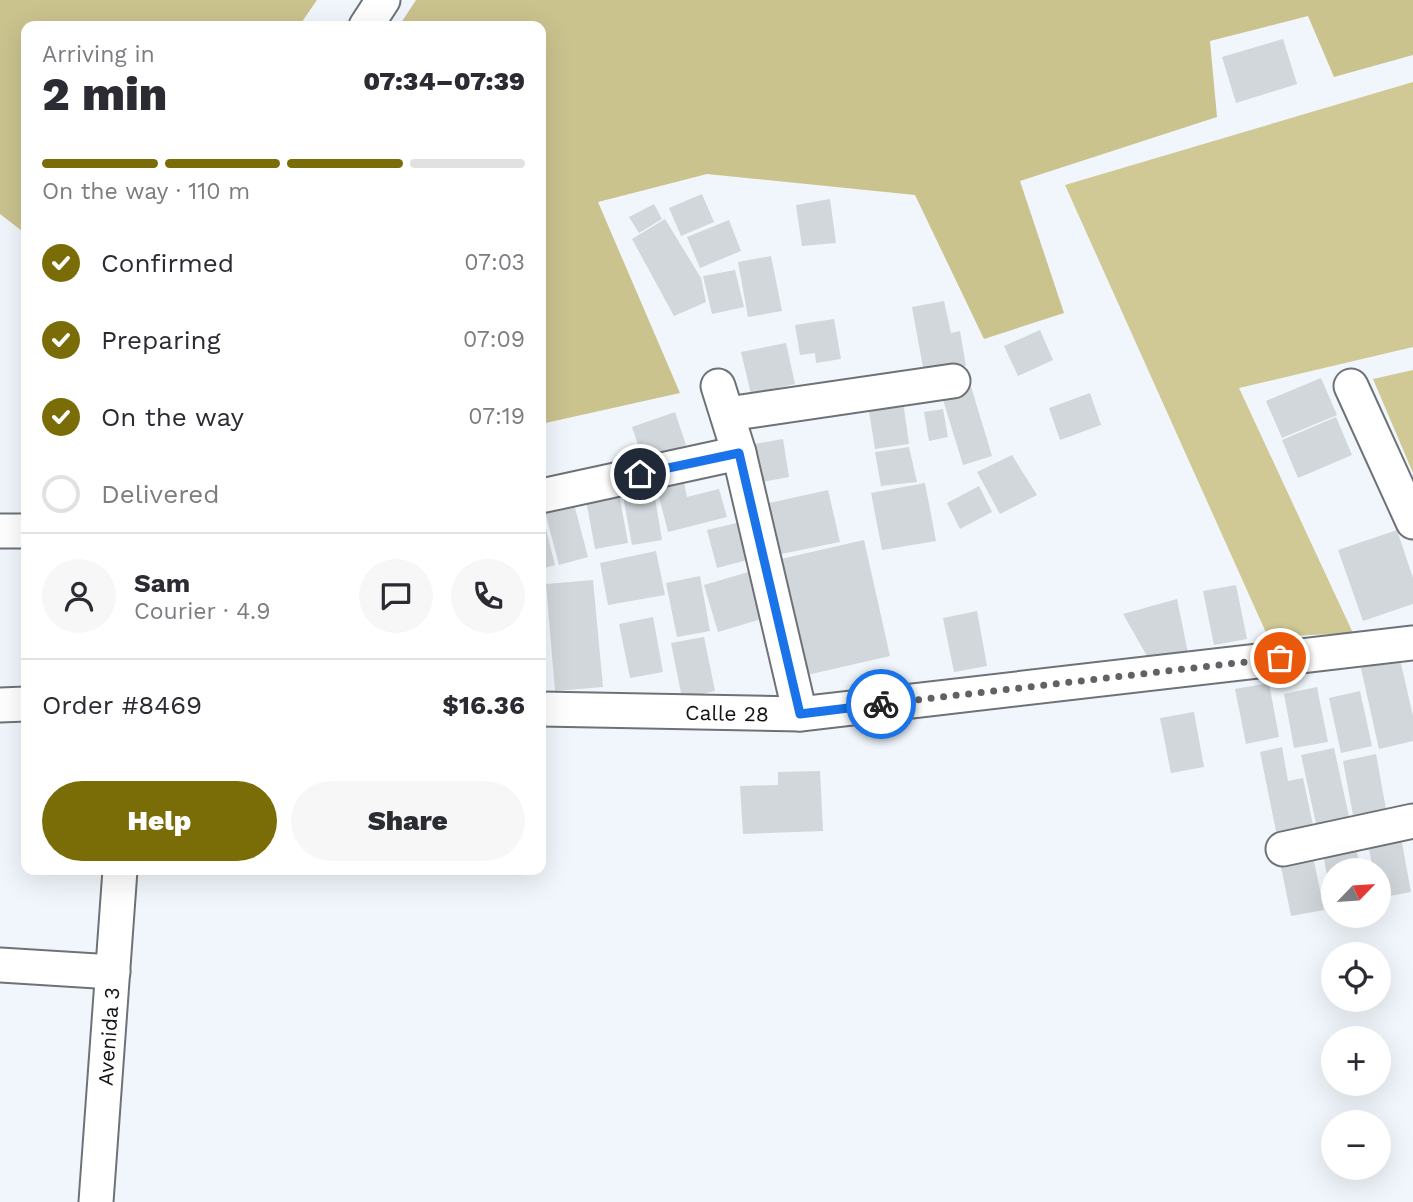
<!DOCTYPE html>
<meta charset="utf-8">
<style>
body{margin:0;font-family:"Work Sans",sans-serif;background:#f7f7f7;color:#2b2b33;height:100vh;display:flex;flex-direction:column;font-size:26px;white-space:nowrap}
*{box-sizing:border-box;margin:0}
p{font-size:23px;color:#7c7c81}
.icon{flex:none;width:38px;height:38px;fill:none;stroke:currentColor;stroke-width:2;stroke-linecap:round;stroke-linejoin:round}
.map{position:relative;flex:1;overflow:hidden}
.sheet{position:absolute;left:21px;top:21px;width:525px;height:854px;display:flex;flex-direction:column;background:#fff;border-radius:14px;box-shadow:0 7px 28px #0002}
.sheet>*{flex:none}
.needle{width:46px;rotate:65deg}
.fabs{position:absolute;left:1321px;top:858px;display:grid;gap:14px}
.fabs a{display:grid;place-items:center;width:70px;height:70px;border-radius:50%;background:#fff;box-shadow:0 7px 28px #0002;font-size:35px}
.pin{position:absolute;display:grid;place-items:center;width:60px;height:60px;color:#fff;margin:-30px;border:4px solid #fff;border-radius:50%;box-shadow:0 2px 7px #0007}
.courier{position:absolute;display:grid;place-items:center;width:70px;height:70px;margin:-35px;border:5px solid #1a73e8;border-radius:50%;background:#fff;color:#222;box-shadow:0 2px 9px #0007}
.head em{font-style:normal;font-weight:800}
.head div{display:flex;flex-direction:column-reverse}
.head{display:flex;align-items:center;justify-content:space-between;height:119px;padding:0 21px}
h1{font-size:46px;font-weight:800;line-height:52px}
.bar{display:grid;grid-template-columns:repeat(4,1fr);gap:10px 7px;align-content:center;height:84px;padding:0 21px}
.bar i{height:9px;border-radius:5px;background:#e1e1e2}
.bar .selected{background:#7a6d08}
.bar p{grid-column:span 4}
.line{display:flex;align-items:center;gap:18px;padding:0 21px;border-top:2px solid #e1e1e2}
.line div{flex:1}
.round{display:grid;place-items:center;flex:none;width:74px;height:74px;border-radius:37px;background:#f7f7f7}
ol{padding:0 21px;list-style:none}
li{display:flex;align-items:center;gap:21px;height:77px}
li p{margin-inline-start:auto}
li .icon{padding:7px;border-radius:50%;background:#7a6d08;color:#fff;stroke-width:4}
li:last-child{color:#7c7c81}
li i{width:38px;height:38px;border:4px solid #e1e1e2;border-radius:50%}
.cta{display:flex;gap:14px;margin-top:auto;padding:14px 21px}
.cta a{flex:1;height:80px;border-radius:42px;background:#7a6d08;color:#fff;font-size:28px;font-weight:800;line-height:80px;text-align:center}
.cta a+a{background:#f7f7f7;color:#2b2b33}
.map>svg:first-child{display:block}
</style>
<div class="map">
<svg width="1413" height="1202" viewBox="0 0 1413 1202">
<rect width="100%" height="100%" fill="#f0f6fb"/>
<path fill="#d0c996" d="M1413 82V347L1239 388 1353 633 1268 637 1065 185Z
M1413 370V473L1373 379Z"/>
<path fill="#cac38e" d="M0 0H317L299 26H26V234L0 214Z
M416 0H1413V55L1334 77 1308 16 1210 41 1217 117 1020 181 1064 313 984 339 915 195 707 174 598 202 680 393 541 424V26H399Z"/>
<path fill="#d1d7db" d="M1283 39 1297 84 1236 103 1222 57Z
M702 194 714 222 681 236 669 208Z
M830 199 836 243 802 246 796 205Z
M654 204 662 219 639 233 629 217Z
M665 219 701 278 706 302 674 316 632 239Z
M729 220 741 251 700 268 687 237Z
M771 256 782 311 748 317 738 262Z
M735 270 744 307 712 314 703 276Z
M944 301 951 333 960 331 966 366 924 373 912 307Z
M834 319 841 359 816 363 815 353 800 355 795 325Z
M1040 330 1053 360 1018 376 1004 346Z
M786 343 795 384 751 394 741 352Z
M1321 378 1337 415 1282 438 1266 401Z
M969 380 992 456 963 465 940 390Z
M1090 393 1101 425 1060 440 1049 408Z
M902 394 909 444 875 449 867 399Z
M943 409 948 437 929 441 924 412Z
M675 412 686 445 643 459 632 427Z
M1336 417 1352 455 1298 478 1282 440Z
M783 439 789 477 756 483 749 445Z
M909 447 917 482 881 486 875 452Z
M1012 455 1037 495 1000 514 977 472Z
M683 478 687 497 719 489 727 517 668 532 656 485Z
M925 483 936 541 882 550 871 493Z
M653 486 662 540 632 545 622 490Z
M979 486 992 512 960 529 947 503Z
M618 488 628 543 595 549 585 495Z
M828 490 840 542 781 554 765 504Z
M574 504 588 557 559 565 545 512Z
M745 521 755 558 717 568 707 530Z
M546 529 555 565 541 569V530Z
M1397 530 1413 578V604L1363 621 1338 550Z
M864 540 890 656 807 675 781 559Z
M656 551 665 595 608 605 600 563Z
M755 570 768 617 718 632 704 585Z
M700 576 710 631 677 637 666 583Z
M593 580 603 687 555 691 546 584Z
M1236 585 1247 639 1214 645 1203 591Z
M1177 599 1188 653 1151 663 1123 614Z
M977 611 987 666 954 672 943 618Z
M653 617 663 672 630 678 619 624Z
M704 637 715 691 682 698 671 643Z
M1399 655 1413 716V741L1379 749 1360 664Z
M1269 683 1279 737 1246 744 1235 689Z
M1317 687 1328 742 1294 748 1284 694Z
M1360 691 1372 746 1341 753 1329 698Z
M1194 712 1204 767 1171 773 1160 718Z
M1282 747 1288 781 1303 778 1315 834 1278 841 1260 752Z
M1334 748 1350 821 1317 828 1301 755Z
M1376 754 1386 809 1353 815 1343 761Z
M820 771 823 831 743 834 740 786 778 785V772Z
M1401 837 1411 892 1379 898V870H1373L1368 843Z
M1356 848 1361 870H1334L1332 902 1323 854Z
M1313 856 1324 910 1291 916 1280 862Z"/>
<g fill="none" stroke-linecap="round" stroke-linejoin="round">
<defs>
<g id="minor">
<path d="M366 26 383 0"/>
<path d="M718 386 739 453 800 714"/>
<path d="M1351 386 1413 522"/>
<path d="M728 414 953 381"/>
<path d="M541 496 739 453"/>
<path d="M0 531H26"/>
<path d="M0 705 26 704"/>
<path id="s1" d="M541 709 800 714 1413 643"/>
<path d="M1283 849 1413 821"/>
<path d="M0 965 113 972"/>
<path id="s2" d="M96 1202 120 870"/>
</g>
</defs>
<use href="#minor" stroke="#6d7276" stroke-width="37"/>
<use href="#minor" stroke="#fff" stroke-width="33"/>
</g>
<g fill="none" stroke-linecap="round" stroke-linejoin="round">
<path stroke="#606366" stroke-width="7" stroke-dasharray="0 12.6" d="M881 704 1280 658"/>
<path stroke="#1a73e8" stroke-width="9" d="M640 474 739 453 800 714 881 704"/>
</g>
<g text-anchor="middle" dominant-baseline="central" stroke-width="5" stroke-linejoin="round" paint-order="stroke">
<g font-size="21" fill="#121416" stroke="#fff">
<text stroke="none"><textPath href="#s1" startOffset="186">Calle 28</textPath></text>
<text stroke="none"><textPath href="#s2" startOffset="166">Avenida 3</textPath></text>
</g>
</g>
</svg>
<div class="fabs">
<a><svg class="needle" viewBox="-14 -14 28 28"><path d="M0-13l5 13h-10z" fill="#e53935"/><path d="M0 13l5-13h-10z" fill="#7c7c81"/></svg></a>
<a><svg class="icon" aria-label="locate" viewBox="0 0 24 24"><circle cx="12" cy="12" r="6"/><path d="M12 2v4M12 18v4M2 12h4M18 12h4"/></svg></a>
<a>+</a>
<a>−</a>
</div>
<div class="pin" style="left:1280px;top:658px;background:#ea580c"><svg class="icon" aria-label="bag" viewBox="0 0 24 24"><path d="M5 8h14l-1 12H6zM9 8a3 3 0 0 1 6 0"/></svg></div>
<div class="pin" style="left:640px;top:474px;background:#1f2937"><svg class="icon" aria-label="home" viewBox="0 0 24 24"><path d="M3 11l9-7 9 7M6 9v11h12V9"/></svg></div>
<div class="courier" style="left:881px;top:704px"><svg class="icon" aria-label="bike" viewBox="0 0 24 24"><circle cx="6" cy="16" r="4"/><circle cx="18" cy="16" r="4"/><path d="M6 16l4-8h5l3 8M10 8l3 8H6M13 5h3"/></svg></div>
<section class="sheet">
<div class="head"><div><h1>2 min</h1><p>Arriving in</p></div><em>07:34–07:39</em></div>
<div class="bar"><i class="selected"></i><i class="selected"></i><i class="selected"></i><i></i><p>On the way · 110 m</p></div>
<ol>
<li><svg class="icon" aria-label="check" viewBox="0 0 24 24"><path d="M5 12l5 5 9-10"/></svg>Confirmed<p>07:03</p></li>
<li><svg class="icon" aria-label="check" viewBox="0 0 24 24"><path d="M5 12l5 5 9-10"/></svg>Preparing<p>07:09</p></li>
<li><svg class="icon" aria-label="check" viewBox="0 0 24 24"><path d="M5 12l5 5 9-10"/></svg>On the way<p>07:19</p></li>
<li><i></i>Delivered</li>
</ol>
<div class="line" style="height:126px"><a class="round"><svg class="icon" aria-label="person" viewBox="0 0 24 24"><circle cx="12" cy="8" r="4"/><path d="M4 21q1-7 8-7t8 7"/></svg></a><div><b>Sam</b><p>Courier · 4.9</p></div><a class="round"><svg class="icon" aria-label="chat" viewBox="0 0 24 24"><path d="M4 5h16v11H9l-5 4z"/></svg></a><a class="round"><svg class="icon" aria-label="phone" viewBox="0 0 24 24"><path d="M5 4h4l2 5-3 2q2 4 5 5l2-3 5 2v4C11 20 4 13 5 4z"/></svg></a></div>
<div class="line" style="height:91px"><div>Order #8469</div><b>$16.36</b></div>
<div class="cta"><a>Help</a><a>Share</a></div>
</section>
</div>
